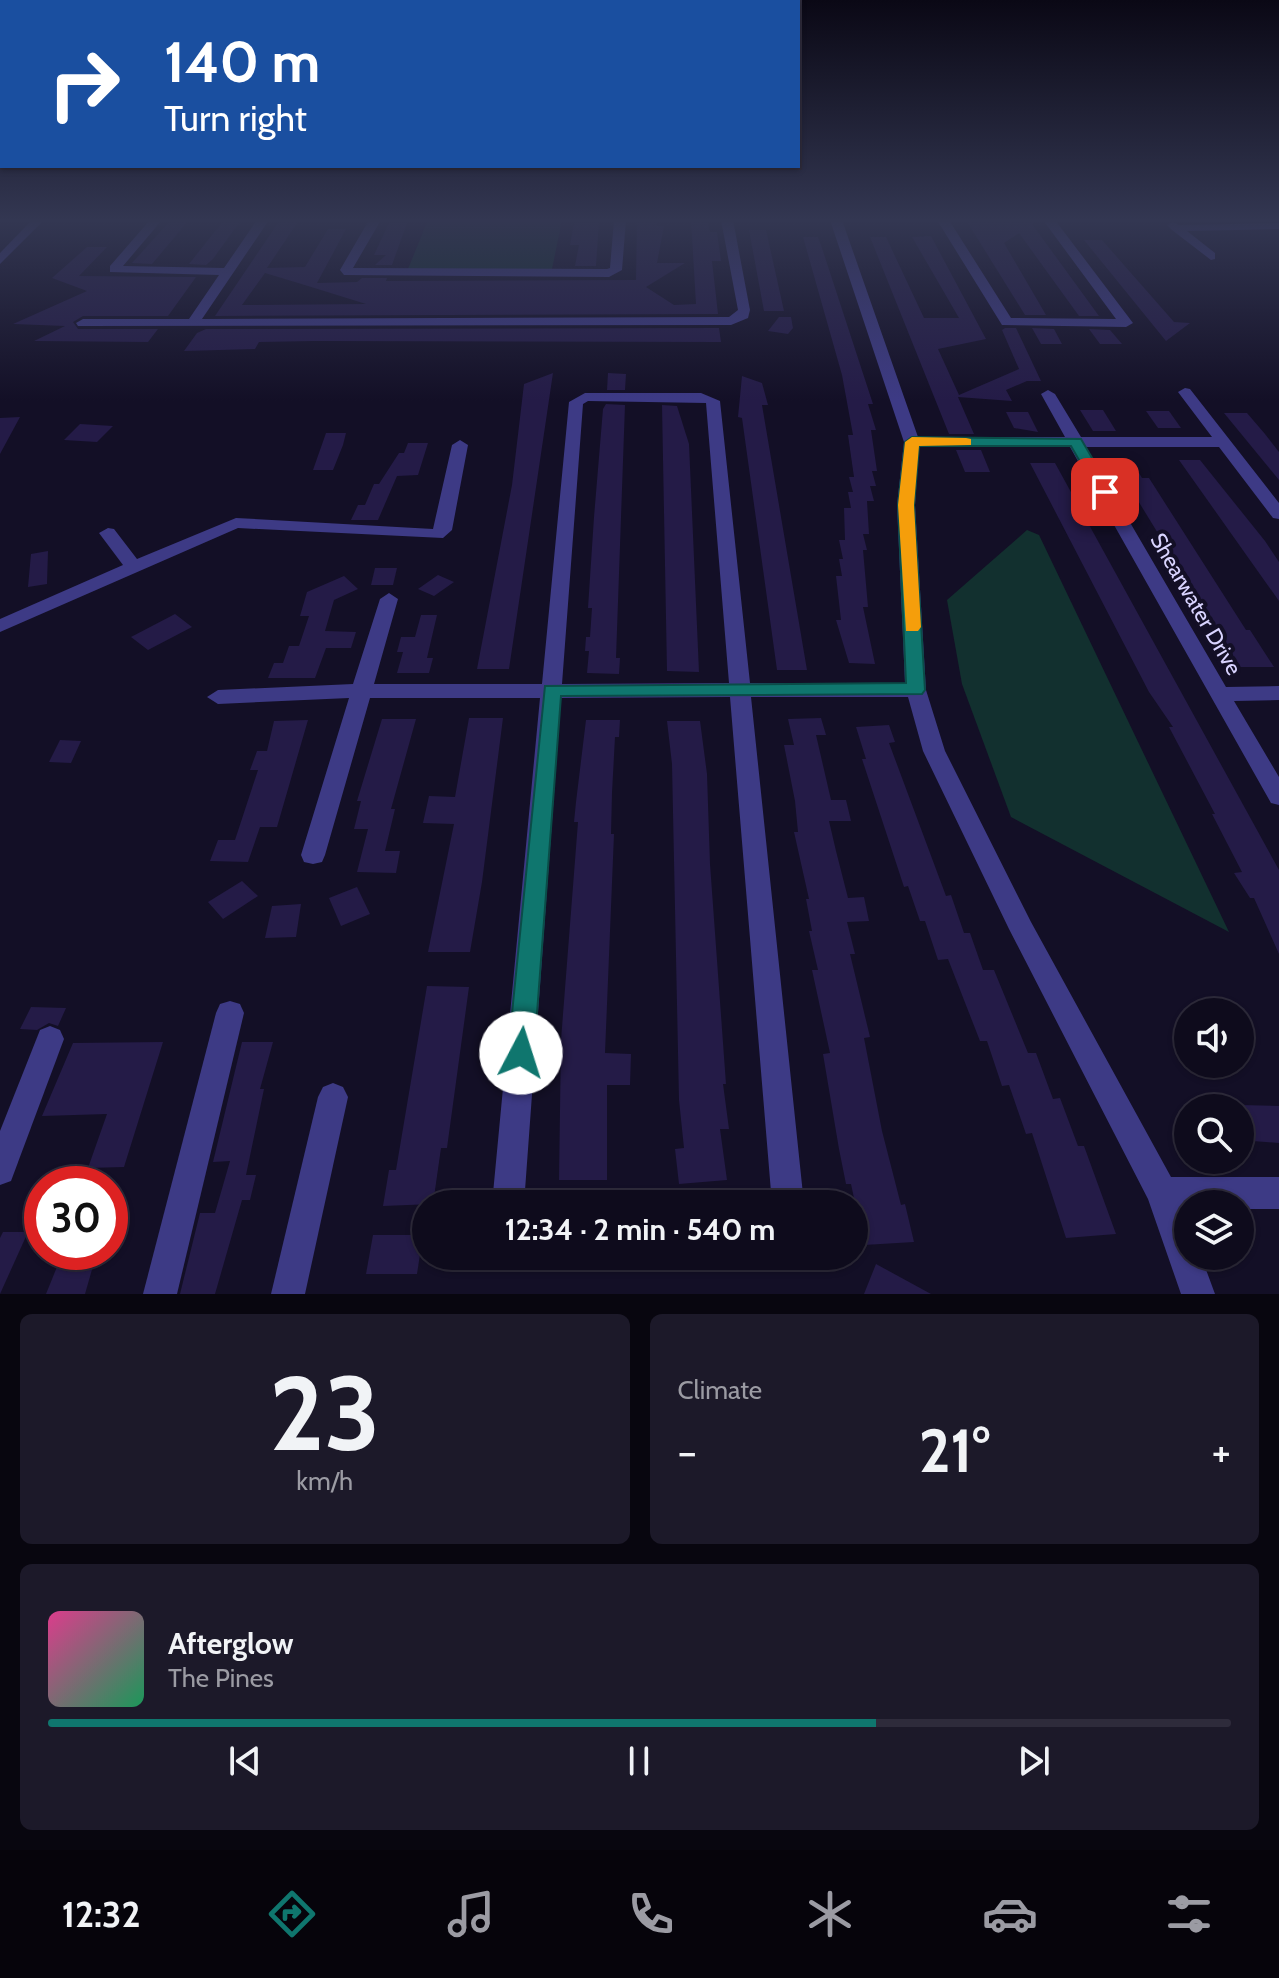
<!DOCTYPE html>
<html lang="en">
<head>
<meta charset="utf-8">
<style>
	body { margin:0; font-family:Cabin,sans-serif; background:#1c1929; color:#f1f3f6; height:100vh; display:flex; flex-direction:column; font-size:30px; white-space:nowrap }
	* { box-sizing:border-box; margin:0 }
	p { font-size:26px; color:#9b9ba3 }
	.icon { flex:none; width:44px; height:44px; fill:none; stroke:currentColor; stroke-width:2; stroke-linecap:round; stroke-linejoin:round }
	.map { position:relative; height:1294px; overflow:hidden }
	.details { display:flex; flex-direction:column; gap:20px; padding:20px; background:#08060f; flex:1 }
	.details>* { flex:none }
	.guide { position:absolute; left:0px; top:0px; width:800px; height:168px; box-shadow:0 2px 6px #0004,0 0 0 2px #2e2b3b; background:#1a4fa0; color:#fff; overflow:hidden }
	.fabs { position:absolute; left:1174px; top:998px; display:grid; gap:16px }
	.fabs a { display:grid; place-items:center; width:80px; height:80px; border-radius:50%; background:#0e0b1c; box-shadow:0 2px 6px #0004,0 0 0 2px #2e2b3b; font-size:40px }
	.speed { position:absolute; left:24px; top:1166px; display:flex; gap:16px; font-size:40px; font-weight:700; text-align:center }
	.speed>* { display:grid; place-content:center; width:104px; height:104px; border-radius:50%; background:#0e0b1c; box-shadow:0 2px 6px #0004,0 0 0 2px #2e2b3b; line-height:1 }
	.speed .limit { border:12px solid #d22; background:#fff; color:#111 }
	.pin { position:absolute; display:grid; place-items:center; width:68px; height:68px; color:#fff; margin:-34px; border-radius:16px; box-shadow:0 4px 12px #0006 }
	.me { position:absolute; width:88px; margin:-44px; rotate:5deg; stroke-linejoin:round; filter:drop-shadow(0 0 6px #0008) }
	.turn { display:flex; align-items:center; gap:28px; height:168px; padding:0 32px; font-size:36px }
	.turn .icon { width:104px; height:104px; stroke-width:2.5 }
	.turn b { display:block; font-size:56px; line-height:68px }
	.big { font-size:60px; font-weight:800; line-height:1.1 }
	.details .widget { flex:1; display:flex; flex-direction:column; justify-content:center; gap:12px; min-width:0; padding:0 28px; border-radius:12px; background:#1c1929 }
	.details .dial { align-items:center; gap:0 }
	.dial b { font-size:104px; line-height:1 }
	.song { display:flex; align-items:center; gap:24px }
	.cover { width:96px; height:96px; border-radius:12px; background:linear-gradient(135deg,hsl(330 70% 55%),hsl(150 70% 35%)) }
	.played { height:8px; border-radius:4px; background:linear-gradient(90deg,#0f766e 70%,#2e2b3b 70%) }
	.keys { display:flex; justify-content:space-around; direction:ltr }
	.heat { display:flex; justify-content:space-between; align-items:center; font-size:44px; direction:ltr }
	.details .tiles { flex:1; display:grid; gap:20px; grid-template-columns:1fr 1fr }
	.widget:last-child { grid-column:span 2 }
	.trip { position:absolute; left:412px; top:1190px; width:456px; height:80px; border-radius:40px; background:#0e0b1c; box-shadow:0 2px 6px #0004,0 0 0 2px #2e2b3b; font-weight:800; line-height:80px; text-align:center }
	.dock { display:flex; height:128px; justify-content:space-around; align-items:center; background:#06040b; color:#9b9ba3 }
	.dock .icon { width:56px; height:56px }
	.dock .current { color:#0f766e }
	.dock b { font-size:36px; color:#f1f3f6 }
	.map>svg:first-child { display:block }
	.green { fill:#12302f }
	.building { fill:#241b47; fill-rule:evenodd }
	.lines { fill:none; stroke-linecap:round; stroke-linejoin:round }
	.minor { fill:#3d3a85; fill-rule:evenodd }
	.route { fill:#0f766e; stroke:#0a4d48; stroke-width:2 }
	.slow { fill:#f59e0b }
	.labels { text-anchor:middle; dominant-baseline:central; stroke-width:8; stroke-linejoin:round; paint-order:stroke }
	.street-label { font-size:22px; fill:#d9d4ff; stroke:#130f26 }
</style>
</head>
<body>
<div class="map">
<svg width="1279" height="1294" viewBox="0 0 1279 1294">
	<rect width="100%" height="100%" fill="#130f26"/>
	<g class="green">
		<polygon points="428,220 562,220 552,269 408,269"/>
		<polygon points="1027,530 1039,535 1229,932 1011,817 962,684 947,600"/>
	</g>
	<g class="building">
		<polygon points="171,220 189,220 152,264 132,263"/>
		<polygon points="224,220 241,220 213,259 206,265 189,264"/>
		<path d="M280,220h19l-32,48 38,-1 23,-38h18l-29,54 40,-1 5,-4h25l-1,3 250,-1 1,-60h20v6h7l-7,37h28l-39,24 28,18 22,-1 -5,-84h16l3,12h7l4,29h-9l6,53 -503,2zM265,273l43,13 58,18 -124,1z"/>
		<polygon points="966,220 1039,220 1032,224 1099,316 1079,316 1019,233 1004,243 1046,315 1025,315"/>
		<polygon points="599,222 596,266 575,266 579,245 570,245 574,223"/>
		<polygon points="389,223 407,223 392,265 375,265 386,255 374,255"/>
		<polygon points="749,230 766,230 784,311 764,311"/>
		<polygon points="931,236 986,339 938,349 959,395 1019,369 1002,330 1005,328 1016,328 1041,381 1027,381 1006,390 1012,401 958,397 974,434 949,434 870,237 886,237 924,318 959,318 912,237"/>
		<polygon points="803,237 818,237 821,245 873,404 868,404 876,430 871,430 877,471 872,471 876,486 870,486 874,501 867,501 869,534 863,534 867,550 863,550 868,607 863,607 875,664 849,663 836,620 841,620 836,576 842,576 839,559 843,559 839,540 845,540 844,508 851,508 848,492 853,492 849,477 854,477 848,435 853,435 842,375"/>
		<polygon points="1084,240 1102,240 1174,322 1190,323 1166,341"/>
		<polygon points="87,247 107,247 79,276 196,277 168,316 83,316 73,322 78,329 158,329 148,342 34,341 65,326 13,324 87,291 52,278"/>
		<polygon points="779,317 791,317 793,328 788,334 768,331"/>
		<polygon points="719,328 721,342 315,341 259,342 255,349 184,351 197,333 206,329"/>
		<polygon points="1032,328 1054,329 1062,344 1041,344"/>
		<polygon points="1089,329 1110,330 1122,344 1100,344"/>
		<polygon points="553,373 509,669 477,669 512,485 524,384"/>
		<polygon points="608,373 626,374 625,390 607,390"/>
		<polygon points="742,376 762,383 768,405 762,405 807,670 777,670 742,418 738,417"/>
		<polygon points="606,404 625,405 616,658 620,658 619,674 587,673 589,651 585,651 586,637 590,637 592,608 588,608 594,517 603,409"/>
		<polygon points="662,405 677,406 689,444 699,672 667,671"/>
		<polygon points="1080,410 1103,410 1116,431 1093,431"/>
		<polygon points="1146,411 1169,411 1181,428 1158,428"/>
		<polygon points="1006,412 1028,412 1038,432 1014,428"/>
		<polygon points="1224,413 1247,413 1265,434 1279,452 1279,480"/>
		<polygon points="20,417 0,454 0,418"/>
		<polygon points="80,424 113,426 97,442 64,440"/>
		<polygon points="326,433 346,433 343,445 333,470 313,470"/>
		<polygon points="408,443 428,443 418,475 397,476 378,520 351,520 358,505 365,505 374,484 379,484 399,453 404,453"/>
		<polygon points="956,450 981,450 990,472 965,472"/>
		<polygon points="1179,460 1200,460 1265,541 1279,562 1279,601"/>
		<polygon points="1030,463 1055,463 1279,870 1279,954 1254,898 1250,898 1234,873 1242,872 1212,814 1215,814 1169,727 1173,727 1149,692"/>
		<polygon points="1121,473 1139,473 1142,478 1149,478 1246,630 1250,630 1274,667 1240,667"/>
		<polygon points="48,551 47,584 28,587 31,554"/>
		<polygon points="375,568 397,568 393,585 371,585"/>
		<polygon points="438,575 454,582 434,596 418,589"/>
		<polygon points="344,576 358,589 334,600 325,631 356,632 351,648 326,648 315,678 268,678 274,663 283,663 289,646 299,646 309,616 300,616 307,592"/>
		<polygon points="175,614 192,627 148,650 131,637"/>
		<polygon points="421,615 437,615 427,658 433,658 429,673 397,673 403,652 397,652 401,637 415,637"/>
		<polygon points="469,718 503,718 482,882 470,952 428,952 454,824 423,823 429,796 455,797"/>
		<polygon points="821,718 826,735 816,735 831,800 846,800 851,821 829,821 836,851 848,898 864,897 869,921 847,922 855,954 850,954 870,1037 864,1038 882,1131 901,1205 905,1204 914,1242 864,1245 851,1184 846,1184 839,1149 823,1054 830,1053 812,970 818,970 809,931 812,931 806,899 809,899 794,832 798,832 795,801 784,745 794,745 788,719"/>
		<polygon points="382,719 416,719 391,809 395,809 385,851 400,851 396,873 357,872 368,829 354,829 361,801 357,801"/>
		<polygon points="308,720 277,827 260,827 248,862 210,861 218,840 235,840 258,770 250,770 257,751 267,751 274,721"/>
		<polygon points="586,720 620,720 619,737 615,737 612,793 611,834 614,834 605,1053 631,1054 630,1085 607,1085 607,1180 559,1180 561,1040 578,822 574,822 576,802"/>
		<polygon points="667,721 700,721 707,774 710,864 726,1084 723,1084 729,1129 720,1129 727,1180 679,1184 675,1149 684,1148 679,1100 672,764"/>
		<polygon points="889,725 895,742 889,743 946,896 951,895 964,933 970,933 983,970 994,970 1028,1053 1036,1053 1053,1099 1060,1098 1078,1146 1084,1146 1116,1234 1066,1238 1032,1133 1026,1134 1009,1085 1002,1086 987,1041 980,1041 948,959 938,960 925,921 920,921 908,886 904,887 862,759 866,759 856,727"/>
		<polygon points="60,740 81,741 71,763 49,762"/>
		<polygon points="242,881 258,896 223,919 208,902"/>
		<polygon points="357,887 370,914 341,926 329,898"/>
		<polygon points="301,904 296,937 265,938 272,906"/>
		<polygon points="427,986 469,987 447,1148 441,1148 433,1204 383,1206 389,1170 396,1170"/>
		<polygon points="31,1007 66,1008 58,1026 49,1023 37,1030 20,1029"/>
		<polygon points="163,1042 124,1167 88,1168 107,1114 42,1116 73,1043"/>
		<polygon points="242,1042 273,1042 260,1089 264,1089 246,1175 256,1175 250,1200 242,1200 215,1294 180,1294 200,1213 215,1213 230,1161 213,1162"/>
		<polygon points="1240,1105 1279,1106 1279,1143 1240,1140"/>
		<polygon points="3,1232 28,1232 0,1294 0,1238"/>
		<polygon points="373,1235 423,1235 417,1274 366,1274"/>
		<polygon points="63,1252 97,1252 85,1294 46,1294"/>
		<polygon points="876,1264 931,1294 864,1294"/>
	</g>
	<g class="lines">
		<g class="minor">
			<polygon points="32,220 44,220 0,264 0,253"/>
			<polygon points="150,220 162,220 123,266 224,268 257,220 269,220 202,319 729,317 738,310 721,220 733,220 750,310 748,318 731,325 78,326 76,323 83,319 189,319 219,275 110,272 110,266"/>
			<polygon points="369,220 381,220 353,268 607,269 610,268 614,220 626,220 622,270 609,277 344,275 340,270"/>
			<path d="M830,220h12l76,217h147l-24,-43 7,-4 7,4 26,43h131l-34,-45 7,-4 5,1 89,114v16l-6,-1 -54,-71h-133l140,240 53,-1v14l-45,1 45,76v28l-8,-2 -201,-356h-151l-4,58 11,185 19,61 86,171 140,255h108v32h-39v-5h-52v5h-5l5,12v35h13l14,38h-34l-33,-95 -139,-270 -86,-178 -15,-54h-157l53,507h-32l-42,-507 -169,1 -37,506h-32l48,-506h-170l-45,157 -3,7 -9,2 -9,-2 -3,-7 48,-157 -131,6 -11,-7 11,-7 135,-6 27,-85 9,-6 9,6 -24,85h168l27,-282 16,-9h116l19,8 30,282h155l-8,-178 7,-63zM588,401l118,2 23,280 -167,1 21,-280z"/>
			<polygon points="937,220 949,220 1011,318 1116,319 1043,220 1055,220 1133,323 1126,327 1002,325"/>
			<polygon points="1173,222 1179,225 1279,223 1279,229 1187,231 1215,253 1215,259 1211,260 1172,230 1167,225"/>
			<polygon points="460,440 468,445 452,530 443,538 238,528 0,632 0,619 123,565 99,533 108,528 114,529 137,559 236,518 433,529 452,445"/>
			<polygon points="230,1001 240,1004 244,1013 177,1294 143,1294 216,1013 220,1004"/>
			<polygon points="50,1026 60,1030 64,1039 11,1181 0,1185 0,1131 40,1030"/>
			<polygon points="333,1083 343,1087 348,1097 305,1294 271,1294 318,1097 323,1087"/>
		</g>
	</g>
	<linearGradient id="sky" x2="0" y2="1"><stop stop-color="#0a0815"/><stop offset="0.55" stop-color="#333752"/><stop offset="1" stop-color="#333752" stop-opacity="0"/></linearGradient>
	<rect width="1279" height="401" fill="url(#sky)"/>
	<polygon class="route" points="912,437 1081,439 1112,492 1099,495 1071,446 919,446 914,505 925,690 922,694 561,696 534,1053 530,1061 521,1064 511,1061 508,1053 545,686 906,683 898,505 905,442"/>
	<polygon class="slow" points="966,438 971,439 971,445 919,446 914,505 921,627 918,631 906,631 898,505 905,442 912,437"/>
	<g class="labels">
		<g class="street-label">
			<text transform="translate(1196 604) rotate(60)">Shearwater Drive</text>
		</g>
	</g>
</svg>
<div class="fabs">
<a><svg class="icon" aria-label="sound" viewBox="0 0 24 24"><path d="M4 9h4l5-4v14l-5-4H4zM17 9q2 3 0 6"/></svg></a>
<a><svg class="icon" aria-label="search" viewBox="0 0 24 24"><circle cx="10" cy="10" r="6"/><path d="M15 15l6 6"/></svg></a>
<a><svg class="icon" aria-label="layers" viewBox="0 0 24 24"><path d="M12 4l9 5-9 5-9-5zM3 14l9 5 9-5"/></svg></a>
</div>
<div class="speed"><div class="limit">30</div></div>
<div class="pin" style="left:1105px;top:492px;background:#d93025"><svg class="icon" aria-label="arrive" viewBox="0 0 24 24"><path d="M6 21V4h12l-3 4 3 4H6"/></svg></div>
<svg class="me" style="left:521px;top:1053px" viewBox="-20 -20 40 40"><circle r="19" fill="#fff"/><path d="M0-13L10 11 0 6-10 11z" fill="#0f766e"/></svg>
<div class="trip">12:34 · 2 min · 540 m</div>
<div class="guide">
<div class="turn"><svg class="icon" aria-label="right" viewBox="0 0 24 24"><path d="M7 20v-9h11M14 6l5 5-5 5"/></svg><div><b>140 m</b>Turn right</div></div>
</div>
</div>
<section class="details">
<div class="tiles">
<div class="widget dial"><b>23</b><p>km/h</p></div>
<div class="widget"><p>Climate</p>
<div class="heat"><a>−</a><b class="big">21°</b><a>+</a></div>
</div>
<div class="widget">
<div class="song"><i class="cover"></i><div><b>Afterglow</b><p>The Pines</p></div></div>
<div class="played"></div>
<div class="keys"><svg class="icon" aria-label="previous" viewBox="0 0 24 24"><path d="M18 5L8 12l10 7zM5 5v14"/></svg><svg class="icon" aria-label="pause" viewBox="0 0 24 24"><path d="M8 5v14M16 5v14"/></svg><svg class="icon" aria-label="next" viewBox="0 0 24 24"><path d="M6 5l10 7-10 7zM19 5v14"/></svg></div>
</div>
</div>
</section>
<nav class="dock">
<b>12:32</b>
<svg class="icon current" aria-label="directions" viewBox="0 0 24 24"><path d="M12 3l9 9-9 9-9-9zM9 14v-3h6M13 9l2 2-2 2"/></svg>
<svg class="icon" aria-label="music" viewBox="0 0 24 24"><path d="M9 18V5l10-2v13"/><circle cx="6" cy="18" r="3"/><circle cx="16" cy="16" r="3"/></svg>
<svg class="icon" aria-label="phone" viewBox="0 0 24 24"><path d="M5 4h4l2 5-3 2q2 4 5 5l2-3 5 2v4C11 20 4 13 5 4z"/></svg>
<svg class="icon" aria-label="climate" viewBox="0 0 24 24"><path d="M12 3v18M4 7l16 10M4 17L20 7"/></svg>
<svg class="icon" aria-label="car" viewBox="0 0 24 24"><path d="M5 17H2v-5l4-1 3-4h7l3 4 3 1v5h-3M9 17h6M6 11h13"/><circle cx="7" cy="17" r="2"/><circle cx="17" cy="17" r="2"/></svg>
<svg class="icon" aria-label="filters" viewBox="0 0 24 24"><path d="M4 7h16M4 17h16"/><circle cx="9" cy="7" r="2"/><circle cx="15" cy="17" r="2"/></svg>
</nav>
</body>
</html>
